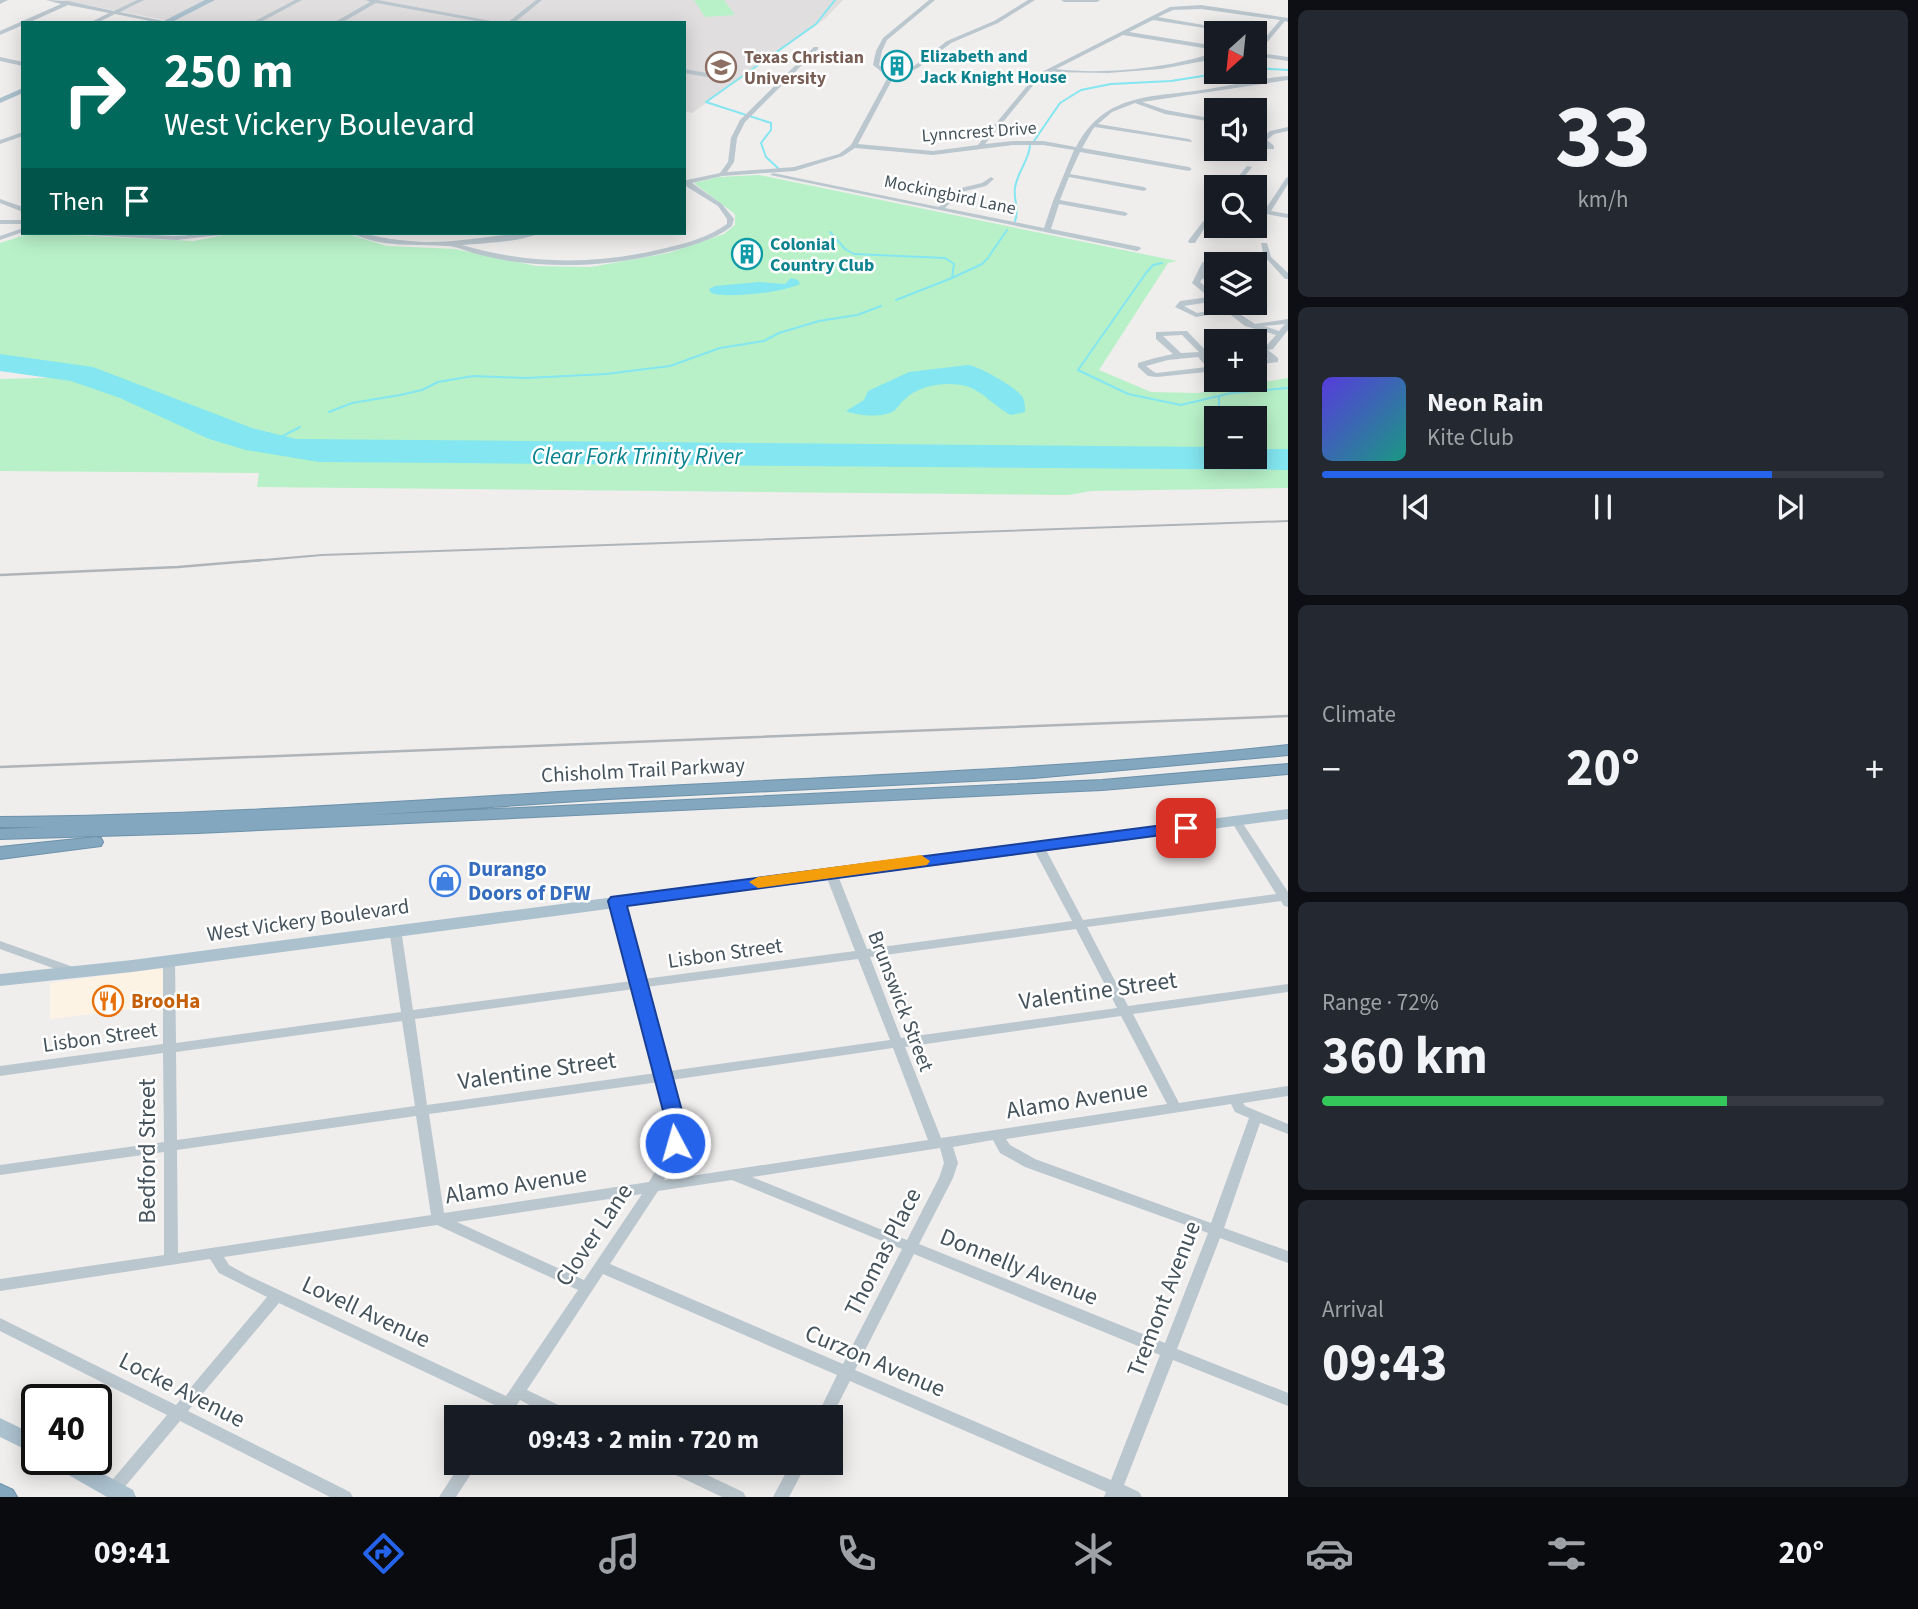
<!DOCTYPE html>
<html lang="en">
<head>
<meta charset="utf-8">
<style>
	body { margin:0; font-family:"Source Sans 3",sans-serif; background:#242831; color:#f1f3f6; height:100vh; display:flex; flex-direction:column; font-size:26px; white-space:nowrap }
	* { box-sizing:border-box; margin:0 }
	p { font-size:23px; color:#9ea1a6 }
	.icon { flex:none; width:38px; height:38px; fill:none; stroke:currentColor; stroke-width:2; stroke-linecap:round; stroke-linejoin:round }
	.map { position:relative; flex:1; overflow:hidden }
	.sheet { display:flex; flex-direction:column; gap:10px; padding:10px; background:#0d0f14; width:630px }
	.sheet>* { flex:none }
	.banner { position:absolute; left:21px; top:21px; width:665px; height:214px; border-radius:0px; box-shadow:0 4px 18px #0003; background:#00695c; color:#fff; overflow:hidden }
	.needle { width:46px; rotate:207deg }
	.buttons { position:absolute; left:1204px; top:21px; display:grid; gap:14px }
	.buttons a { display:grid; place-items:center; width:63px; height:63px; border-radius:0px; background:#171b24; box-shadow:0 4px 18px #0003; font-size:35px }
	.speed { position:absolute; left:21px; top:1384px; display:flex; gap:14px; font-size:35px; font-weight:700; text-align:center }
	.speed>* { display:grid; place-content:center; width:91px; height:91px; border-radius:50%; background:#171b24; box-shadow:0 4px 18px #0003; line-height:1 }
	.speed .limit { border:4px solid #111; border-radius:10px; background:#fff; color:#111 }
	.pin { position:absolute; display:grid; place-items:center; width:60px; height:60px; color:#fff; margin:-30px; border-radius:14px; box-shadow:0 4px 10px #0006 }
	.me { position:absolute; width:77px; margin:-38px; rotate:354deg; stroke-linejoin:round; filter:drop-shadow(0 0 5px #0008) }
	.turn { display:flex; align-items:center; gap:24px; height:147px; padding:0 28px; font-size:32px }
	.turn .icon { width:91px; height:91px; stroke-width:2.5 }
	.turn b { display:block; font-size:49px; line-height:60px }
	.then { display:flex; align-items:center; height:66px; padding:0 28px; background:#0003; gap:14px; font-size:26px }
	.big { font-size:52px; font-weight:700; line-height:1.1 }
	.sheet .tile { flex:1; display:flex; flex-direction:column; justify-content:center; gap:10px; min-width:0; padding:0 24px; border-radius:10px; background:#242831 }
	.sheet .dial { align-items:center; gap:0 }
	.dial b { font-size:91px; line-height:1 }
	.song { display:flex; align-items:center; gap:21px }
	.cover { width:84px; height:84px; border-radius:10px; background:linear-gradient(135deg,hsl(250 70% 55%),hsl(170 70% 35%)) }
	.played { height:7px; border-radius:4px; background:linear-gradient(90deg,#2563eb 80%,#363941 80%) }
	.keys { display:flex; justify-content:space-around; direction:ltr }
	.heat { display:flex; justify-content:space-between; align-items:center; font-size:38px; direction:ltr }
	.charge { height:10px; border-radius:5px; background:linear-gradient(90deg,#34c759 72%,#363941 0) }
	.trip { position:absolute; left:444px; top:1405px; width:399px; height:70px; border-radius:0px; background:#171b24; box-shadow:0 4px 18px #0003; font-weight:700; line-height:70px; text-align:center }
	.tabs { display:flex; height:112px; justify-content:space-around; align-items:center; background:#090b0e; color:#9ea1a6 }
	.tabs .icon { width:49px; height:49px }
	.tabs .on { color:#2563eb }
	.tabs b { font-size:32px; color:#f1f3f6 }
	main { display:flex; flex:1; min-height:0 }
	.map>svg:first-child { display:block }
	.commercial { fill:#fdf3e5 }
	.education { fill:#e1dedf }
	.green { fill:#b8f1c8; fill-rule:evenodd }
	.water { fill:#83e6f0 }
	.lines { fill:none; stroke-linecap:round; stroke-linejoin:round }
	.stream { stroke:#83e6f0; stroke-width:2 }
	.highway-casing { stroke:#6d92ab; stroke-width:2 }
	.minor { fill:#bbc7ce; fill-rule:evenodd }
	.major { fill:#abc1ce; fill-rule:evenodd }
	.highway { fill:#82a7bf; fill-rule:evenodd }
	.rail-far1 { stroke:#afb4b8; stroke-width:2 }
	.rail { stroke:#afb4b8; stroke-width:2.5 }
	.route { fill:#2563eb; stroke:#184099; stroke-width:2 }
	.slow { fill:#f59e0b }
	.labels { text-anchor:middle; dominant-baseline:central; stroke-width:5; stroke-linejoin:round; paint-order:stroke }
	.far-culture-label { font-size:18px; font-weight:bold; fill:#0d838f; stroke:#fff; text-anchor:start }
	.far-education-label { font-size:18px; font-weight:bold; fill:#785e54; stroke:#fff; text-anchor:start }
	.far-street-label { font-size:18px; fill:#45535c; stroke:#fff }
	.street-label { font-size:21px; fill:#45535c; stroke:#fff }
	.shop-label { font-size:21px; font-weight:bold; fill:#366cbe; stroke:#fff; text-anchor:start }
	.food-label { font-size:21px; font-weight:bold; fill:#c56008; stroke:#fff; text-anchor:start }
	.water-label { font-size:23px; font-style:italic; fill:#07838f; stroke:#fff }
	.near-street-label { font-size:24px; fill:#45535c; stroke:#fff }
</style>
</head>
<body>
<main>
<div class="map">
<svg width="1288" height="1497" viewBox="0 0 1288 1497">
	<rect width="100%" height="100%" fill="#f0eded"/>
	<polygon class="commercial" points="159,968 163,971 163,1005 50,1019 50,983"/>
	<polygon class="education" points="61,0 843,0 825,19 692,113 684,111 684,23 181,23"/>
	<g class="green">
		<polygon points="694,0 724,0 735,15 705,17"/>
		<path d="M759,175l418,86 -9,2 -69,107 52,22 47,1 90,-15v110l-197,3 -22,4 -812,-8 2,-14 -259,-2v-92l76,-2 141,38 -217,-60v-112l31,-10 163,8 39,-8h111l43,13 68,3 81,17 55,1 78,-14 55,-19 11,-9v-11l-41,-31 25,-6zM1216,418h39v39h-39z"/>
	</g>
	<g class="water">
		<path d="M791,278l7,2 2,4c-15,8 -74,15 -89,9l-2,-4 6,-3 44,-4 26,2z"/>
		<polygon points="0,354 93,367 252,428 296,439 1216,447 1216,457 1255,457 1255,449 1288,449 1288,470 319,462 246,450 209,439 120,398 71,381 0,371"/>
		<path d="M968,365c11,1 47,22 54,31 3,5 3,10 3,16l-14,3c-17,-8 -30,-27 -50,-30 -20,-3 -42,1 -56,14 -4,3 -7,9 -11,12 -11,7 -37,5 -48,0l18,-11 4,-9 41,-19z"/>
	</g>
	<g class="lines">
		<g class="stream">
			<polyline points="1255,68 1288,70"/>
			<polyline points="1034,141 1060,103 1081,90 1111,84 1171,81 1228,72"/>
			<polyline points="779,169 766,157 761,143 771,130 771,123 706,102 816,24 835,0"/>
			<path d="M1015,221c5,-12 -2,-21 0,-33 2,-16 14,-27 15,-43"/>
			<polyline points="830,232 845,249 854,254 945,258 954,264 952,278 896,300"/>
			<polyline points="989,256 1007,230"/>
			<polyline points="1162,263 1153,265 1146,273 1078,370 1128,394 1181,405 1231,393 1288,388"/>
			<polyline points="952,278 982,264 988,258"/>
			<polyline points="1219,396 1219,418"/>
			<polyline points="329,412 352,403 400,395 422,390 438,382 473,376 526,378 606,374 670,366 720,348 764,341 779,333 819,321 857,315 881,306"/>
			<polyline points="281,437 300,427"/>
		</g>
		<g class="highway-casing">
			<g id="highway">
				<path d="M1288,745v10l-254,23 -425,21 -239,16 732,-35 186,-16v10l-186,16 -904,43 -198,6v-10l46,-2h-46v-10c203,-1 406,-16 609,-28 226,-13 453,-19 679,-44z"/>
				<polygon points="95,837 101,838 103,842 101,846 0,859 0,847"/>
				<polygon points="0,1484 13,1490 17,1497 0,1497"/>
			</g>
		</g>
		<g class="minor">
			<polygon points="0,0 8,0 0,4"/>
			<polygon points="46,0 68,1 114,11 137,0 144,0 120,12 173,23 160,23 115,14 97,23 89,23 109,13 68,5 28,23 23,23 23,25 0,35 0,31 61,4"/>
			<polygon points="295,0 302,0 259,23 251,23"/>
			<polygon points="366,0 378,0 502,23 488,23 376,3 341,23 333,23 370,2"/>
			<polygon points="536,0 542,0 514,23 507,23"/>
			<path d="M929,0h6l-48,40 -5,11 -3,14 13,10 22,-9 33,-25 47,-20 34,-21h7l-37,23 -47,20 -33,25 -25,10 -35,66 75,7 45,-6 58,-70 134,-68 31,-2 87,13v4l-3,-1 -27,32 30,4v4l-33,-5v-6l25,-30 -79,-11 -28,1 -15,7 91,16h-12l-84,-13 -24,12 87,14v4l-93,-15 -67,34c48,6 115,-1 160,-17v4l-12,5 -43,8 -53,4 -57,-1 -11,5 -55,67 28,-3h30l33,6c30,-56 77,-49 132,-58 27,-4 53,-11 80,-13v4l-146,22 24,8 43,8 1,1 -3,2 -42,-7 -30,-11 -23,9 -14,12 91,15 3,2 -1,1 -96,-15 -2,2 -11,19 107,19 3,2 -3,2 -109,-19 -10,22 74,13 3,2 -3,2 -75,-14 -9,23 65,12 3,2 -3,2 -66,-12 -8,25 89,18 1,2 -4,2 -367,-76 3,-2 166,34 18,-18 25,-6 9,-6 3,2 -8,7 -25,6 -16,16 99,20 9,-27 21,-51 -31,-5h-30l-80,10 -78,-7 -12,8 -48,15 -73,5 -30,7 30,21 12,15 -2,7c-18,14 -41,20 -64,26 -52,13 -105,17 -159,9 -12,-2 -25,-5 -36,-8 -9,-3 -18,-7 -26,-7 -31,-2 -67,2 -95,-13 10,0 18,2 28,4 14,3 29,4 44,5 39,1 77,-9 115,-9 -13,8 -59,11 -77,12 68,20 136,20 204,3 21,-5 43,-11 61,-24v-5l-9,-13 -34,-21v-6l3,1 33,-7 8,-11 3,-24 9,-18 74,-73h4v2l-73,73 -8,16 -3,24 -7,10 67,-5 45,-13 12,-9 37,-68 -15,-12 3,-14 7,-13z"/>
			<polygon points="1061,0 1100,0 1097,2 1064,2"/>
			<polygon points="0,57 23,62 23,66 0,61"/>
			<polygon points="684,69 713,74 716,76 713,78 684,73"/>
			<polygon points="1288,127 1288,131 1274,134 1267,140 1274,146 1274,149 1259,149 1256,147 1256,142 1270,131"/>
			<polygon points="23,132 23,136 0,144 0,140"/>
			<polygon points="1247,166 1252,167 1236,187 1230,187"/>
			<polygon points="1288,177 1288,184 1271,211 1288,214 1288,218 1255,212 1255,208 1265,210 1286,178"/>
			<polygon points="0,199 23,207 23,212 0,203"/>
			<polygon points="1216,215 1216,219 1209,221 1195,243 1189,243 1188,241 1205,219"/>
			<rect x="0" y="220" width="23" height="4"/>
			<polygon points="23,228 23,232 0,240 0,236"/>
			<path d="M85,233c30,-1 59,2 88,3 17,0 33,-4 50,-3l-4,2 -42,5 -88,-5z"/>
			<path d="M1261,243h6l4,14 17,16v6h-3l-21,-23 -49,4 -6,4 -5,10 12,-2v4l-14,3 -2,3 16,13v6l-32,5 13,7 26,-5v-3h3l29,19 33,-5v11l-15,19 -5,1 10,8v4l-23,3v-4l13,-2 -7,-6 -6,1v-5l12,-4 9,-10 -31,-9 -18,-14 -31,5 -21,-10 5,-6 29,-4 -17,-14 10,-20 8,-7 53,-4zM1285,324l-6,7 -15,-5z"/>
			<path d="M1184,331h3l20,21h9v4l-10,1 10,10v4l-59,6 -9,-1 -10,-9v-4l17,-5 18,-4 -17,-15v-7zM1182,335l17,17 -18,1 -18,-17zM1198,357l9,10 -50,6 -3,-1 -8,-6 22,-6z"/>
			<path d="M1236,817l4,2 48,73v15l-4,-1 -3,-5 -194,26 41,79 160,-22v8l-155,22 46,89 109,-17v10l-45,7 2,3 43,18v10l-28,-11 -36,105 64,23v12l-68,-25 -43,111 111,44v13l-115,-46 -49,125 15,7 3,5h-38l2,-5 -256,-111 -19,37h-15l21,-43 -234,-101 -76,116 48,23 2,5h-23l-34,-18 -11,18h-16l6,-11 -220,-104 -91,108 162,81 3,5h-23l-150,-76 -62,74 -5,2 -5,-2 -3,-5 3,-5 59,-70 -167,-84v-13l176,87 91,-108 -48,-24 -9,-14 -210,32v-12l164,-24v-103l-164,23v-10l164,-23 -1,-89 -163,23v-10l163,-22v-84l2,-3h8l2,3 1,83 225,-31 -12,-83 2,-3h8l2,3 12,81 219,-29 -21,-80 2,-3h8l2,3 21,78 211,-28 -30,-78 6,-4 6,4 30,76 205,-28 -40,-75 6,-4 6,4 39,74 193,-26 -45,-73zM1076,929l41,79 -216,30 -31,-81zM858,959l32,81 -221,31 -23,-84zM634,989l22,84 -229,32 -12,-86zM1121,1016l46,88 -226,34 -36,-91zM402,1021l13,85 -238,34 -1,-88zM893,1048l35,92 -264,40c25,-46 20,-52 7,-100zM659,1082c3,14 10,29 11,43 2,20 -11,40 -21,57l-205,31 -15,-99zM1231,1104l4,8 14,6 -38,105 -176,-64 -25,-14 -4,-6zM416,1116l15,99 -253,38 -1,-103zM993,1140l7,13 25,14 183,66 -43,110 -246,-99 34,-66 5,-15 -5,-16zM940,1148l4,15 -5,15 -32,62 -155,-63zM732,1180l170,69 -59,115 -233,-100 48,-73zM642,1194l-58,86 -127,-58zM437,1225l141,65 -72,106 -257,-120 -20,-11 -5,-8zM914,1254l246,101 -49,125 -256,-110z"/>
			<polygon points="0,941 79,969 81,972 79,975 75,976 0,949"/>
			<polygon points="461,1463 478,1463 456,1497 439,1497"/>
			<polygon points="658,1463 682,1463 743,1492 746,1497 722,1497 661,1468"/>
			<polygon points="791,1463 807,1463 789,1497 773,1497"/>
		</g>
		<g class="major">
			<polygon points="205,0 215,0 170,23 160,23"/>
			<polygon points="23,88 23,93 0,103 0,98"/>
			<polygon points="1288,809 1288,819 132,972 0,986 0,974 132,960"/>
			<polygon points="0,1418 37,1436 37,1455 0,1437"/>
			<polygon points="50,1460 78,1460 133,1490 136,1497 107,1497 53,1466"/>
		</g>
		<use href="#highway" class="highway"/>
		<polyline class="rail-far1" points="241,562 322,555 1288,521"/>
		<g class="rail">
			<polyline points="0,575 178,567 262,560"/>
			<polyline points="0,767 1288,716"/>
		</g>
	</g>
	<polygon class="route" points="1186,822 1192,824 1195,828 1192,831 627,906 686,1126 682,1148 675,1150 668,1148 665,1143 667,1126 608,901 611,897"/>
	<polygon class="slow" points="921,855 930,861 927,865 758,888 749,882 758,877"/>
	<defs>
		<g id="building-ring" transform="scale(1.575)"><circle r="9.5" fill="#fff" stroke="#0f9aa8" stroke-width="1.5"/><path d="M-4-6H4V6H1V3H-1V6H-4ZM-2.5-4.3h1.7v1.8h-1.7ZM.8-4.3h1.7v1.8H.8ZM-2.5-1h1.7V.8h-1.7ZM.8-1h1.7V.8H.8Z" fill="#0f9aa8"/></g>
		<g id="university-ring" transform="scale(1.575)"><circle r="9.5" fill="#fff" stroke="#8d6e63" stroke-width="1.5"/><path d="M0-5L7-2L0 1L-7-2ZM-4 1L0 2.5L4 1V4Q0 6-4 4Z" fill="#8d6e63"/></g>
		<g id="shop-ring" transform="scale(1.575)"><circle r="9.5" fill="#fff" stroke="#3f7fe0" stroke-width="1.5"/><path d="M-5-2.5h2.3a2.7 3.5 0 0 1 5.4 0H5L5.5 6h-11ZM-1.5-2.5h3a1.5 2.3 0 0 0-3 0Z" fill="#3f7fe0"/></g>
		<g id="restaurant-ring" transform="scale(1.575)"><circle r="9.5" fill="#fff" stroke="#e8710a" stroke-width="1.5"/><path d="M-5-6h1v4h1v-4h1v4h1v-4h1v5L-1.5 .5V6h-2V.5L-5-1ZM5-6V6H3V1.5H1.5Q1.5-4 5-6Z" fill="#e8710a"/></g>
	</defs>
	<g fill-rule="evenodd">
		<use href="#building-ring" x="897" y="66"/>
		<use href="#university-ring" x="721" y="67"/>
		<use href="#building-ring" x="747" y="254"/>
		<use href="#shop-ring" x="445" y="881"/>
		<use href="#restaurant-ring" x="108" y="1001"/>
	</g>
	<g class="labels">
		<g class="far-culture-label">
			<text x="920" y="56">Elizabeth and<tspan x="920" dy="21">Jack Knight House</tspan></text>
			<text x="770" y="244">Colonial<tspan x="770" dy="21">Country Club</tspan></text>
		</g>
		<g class="far-education-label">
			<text x="744" y="57">Texas Christian<tspan x="744" dy="21">University</tspan></text>
		</g>
		<g class="far-street-label">
			<text transform="translate(979 132) rotate(-4)">Lynncrest Drive</text>
			<text transform="translate(950 195) rotate(12)">Mockingbird Lane</text>
		</g>
		<g class="street-label">
			<text transform="translate(643 770) rotate(-3)">Chisholm Trail Parkway</text>
			<text transform="translate(308 920) rotate(-8)">West Vickery Boulevard</text>
			<text transform="translate(725 953) rotate(-8)">Lisbon Street</text>
			<text transform="translate(901 1001) rotate(69)">Brunswick Street</text>
			<text transform="translate(100 1037) rotate(-8)">Lisbon Street</text>
		</g>
		<g class="shop-label">
			<text x="468" y="869">Durango<tspan x="468" dy="24">Doors of DFW</tspan></text>
		</g>
		<g class="food-label">
			<text x="131" y="1001">BrooHa</text>
		</g>
		<g class="water-label">
			<text x="637" y="456">Clear Fork Trinity River</text>
		</g>
		<g class="near-street-label">
			<text transform="translate(1098 991) rotate(-8)">Valentine Street</text>
			<text transform="translate(537 1071) rotate(-8)">Valentine Street</text>
			<text transform="translate(1077 1100) rotate(-9)">Alamo Avenue</text>
			<text transform="translate(147 1151) rotate(-90)">Bedford Street</text>
			<text transform="translate(516 1185) rotate(-9)">Alamo Avenue</text>
			<text transform="translate(594 1235) rotate(-56)">Clover Lane</text>
			<text transform="translate(883 1252) rotate(-63)">Thomas Place</text>
			<text transform="translate(1019 1267) rotate(22)">Donnelly Avenue</text>
			<text transform="translate(1164 1299) rotate(-69)">Tremont Avenue</text>
			<text transform="translate(366 1312) rotate(25)">Lovell Avenue</text>
			<text transform="translate(875 1361) rotate(23)">Curzon Avenue</text>
			<text transform="translate(182 1390) rotate(27)">Locke Avenue</text>
		</g>
	</g>
</svg>
<div class="buttons">
<a><svg class="needle" viewBox="-14 -14 28 28"><path d="M0-13l5 13h-10z" fill="#e53935"/><path d="M0 13l5-13h-10z" fill="#9ea1a6"/></svg></a>
<a><svg class="icon" aria-label="sound" viewBox="0 0 24 24"><path d="M4 9h4l5-4v14l-5-4H4zM17 9q2 3 0 6"/></svg></a>
<a><svg class="icon" aria-label="search" viewBox="0 0 24 24"><circle cx="10" cy="10" r="6"/><path d="M15 15l6 6"/></svg></a>
<a><svg class="icon" aria-label="layers" viewBox="0 0 24 24"><path d="M12 4l9 5-9 5-9-5zM3 14l9 5 9-5"/></svg></a>
<a>+</a>
<a>−</a>
</div>
<div class="speed"><div class="limit">40</div></div>
<div class="pin" style="left:1186px;top:828px;background:#d93025"><svg class="icon" aria-label="arrive" viewBox="0 0 24 24"><path d="M6 21V4h12l-3 4 3 4H6"/></svg></div>
<svg class="me" style="left:675px;top:1143px" viewBox="-20 -20 40 40"><circle r="17" fill="#2563eb" stroke="#fff" stroke-width="3"/><path d="M0-11L8 9 0 5-8 9z" fill="#fff"/></svg>
<div class="trip">09:43 · 2 min · 720 m</div>
<div class="banner">
<div class="turn"><svg class="icon" aria-label="right" viewBox="0 0 24 24"><path d="M7 20v-9h11M14 6l5 5-5 5"/></svg><div><b>250 m</b>West Vickery Boulevard</div></div>
<div class="then">Then<svg class="icon" aria-label="arrive" viewBox="0 0 24 24"><path d="M6 21V4h12l-3 4 3 4H6"/></svg></div>
</div>
</div>
<section class="sheet">
<div class="tile dial"><b>33</b><p>km/h</p></div>
<div class="tile">
<div class="song"><i class="cover"></i><div><b>Neon Rain</b><p>Kite Club</p></div></div>
<div class="played"></div>
<div class="keys"><svg class="icon" aria-label="previous" viewBox="0 0 24 24"><path d="M18 5L8 12l10 7zM5 5v14"/></svg><svg class="icon" aria-label="pause" viewBox="0 0 24 24"><path d="M8 5v14M16 5v14"/></svg><svg class="icon" aria-label="next" viewBox="0 0 24 24"><path d="M6 5l10 7-10 7zM19 5v14"/></svg></div>
</div>
<div class="tile"><p>Climate</p>
<div class="heat"><a>−</a><b class="big">20°</b><a>+</a></div>
</div>
<div class="tile"><p>Range · 72%</p><b class="big">360 km</b><div class="charge"></div></div>
<div class="tile"><p>Arrival</p><b class="big">09:43</b></div>
</section>
</main>
<nav class="tabs">
<b>09:41</b>
<svg class="icon on" aria-label="directions" viewBox="0 0 24 24"><path d="M12 3l9 9-9 9-9-9zM9 14v-3h6M13 9l2 2-2 2"/></svg>
<svg class="icon" aria-label="music" viewBox="0 0 24 24"><path d="M9 18V5l10-2v13"/><circle cx="6" cy="18" r="3"/><circle cx="16" cy="16" r="3"/></svg>
<svg class="icon" aria-label="phone" viewBox="0 0 24 24"><path d="M5 4h4l2 5-3 2q2 4 5 5l2-3 5 2v4C11 20 4 13 5 4z"/></svg>
<svg class="icon" aria-label="climate" viewBox="0 0 24 24"><path d="M12 3v18M4 7l16 10M4 17L20 7"/></svg>
<svg class="icon" aria-label="car" viewBox="0 0 24 24"><path d="M5 17H2v-5l4-1 3-4h7l3 4 3 1v5h-3M9 17h6M6 11h13"/><circle cx="7" cy="17" r="2"/><circle cx="17" cy="17" r="2"/></svg>
<svg class="icon" aria-label="filters" viewBox="0 0 24 24"><path d="M4 7h16M4 17h16"/><circle cx="9" cy="7" r="2"/><circle cx="15" cy="17" r="2"/></svg>
<b>20°</b>
</nav>
</body>
</html>
